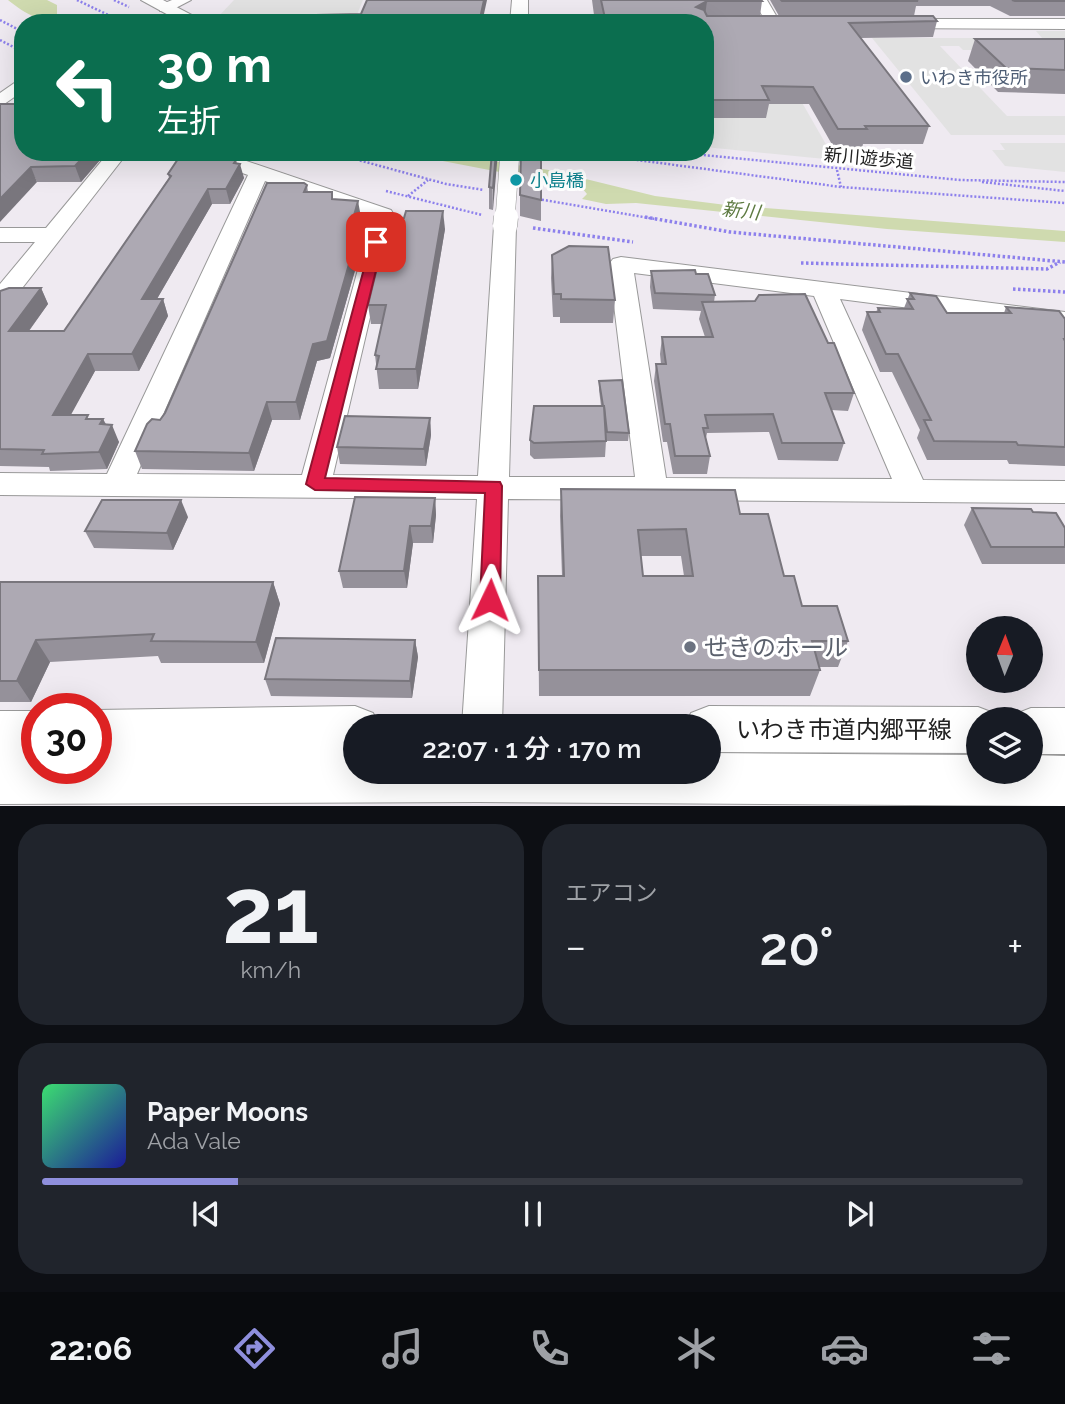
<!DOCTYPE html>
<html lang="ja">
<head>
<meta charset="utf-8">
<style>
	body { margin:0; font-family:Raleway,"Noto Sans JP",sans-serif; background:#20242c; color:#f1f3f6; height:100vh; display:flex; flex-direction:column; font-size:26px; white-space:nowrap }
	* { box-sizing:border-box; margin:0 }
	p { font-size:23px; color:#9ea1a6 }
	.icon { flex:none; width:38px; height:38px; fill:none; stroke:currentColor; stroke-width:2; stroke-linecap:round; stroke-linejoin:round }
	.map { position:relative; height:806px; overflow:hidden }
	.side { display:flex; flex-direction:column; gap:18px; padding:18px; background:#0d0f14; flex:1 }
	.side>* { flex:none }
	.banner { position:absolute; left:14px; top:14px; width:700px; height:147px; border-radius:28px; box-shadow:0 7px 28px #0002; background:#0b6e4f; color:#fff; overflow:hidden }
	.needle { width:46px; rotate:1deg }
	.controls { position:absolute; left:966px; top:616px; display:grid; gap:14px }
	.controls a { display:grid; place-items:center; width:77px; height:77px; border-radius:50%; background:#171b24; box-shadow:0 7px 28px #0002; font-size:35px }
	.speed { position:absolute; left:21px; top:693px; display:flex; gap:14px; font-size:35px; font-weight:700; text-align:center }
	.speed>* { display:grid; place-content:center; width:91px; height:91px; border-radius:50%; background:#171b24; box-shadow:0 7px 28px #0002; line-height:1 }
	.speed .limit { border:10px solid #d22; background:#fff; color:#111 }
	.pin { position:absolute; display:grid; place-items:center; width:60px; height:60px; color:#fff; margin:-30px; border-radius:14px; box-shadow:0 4px 10px #0006 }
	.me { position:absolute; width:77px; margin:-38px; rotate:2deg; stroke-linejoin:round; filter:drop-shadow(0 0 5px #0008) }
	.turn { display:flex; align-items:center; gap:24px; height:147px; padding:0 28px; font-size:32px }
	.turn .icon { width:91px; height:91px; stroke-width:2.5 }
	.turn b { display:block; font-size:49px; line-height:60px }
	.big { font-size:52px; font-weight:600; line-height:1.1 }
	.side .widget { flex:1; display:flex; flex-direction:column; justify-content:center; gap:10px; min-width:0; padding:0 24px; border-radius:28px; background:#20242c }
	.side .dial { align-items:center; gap:0 }
	.dial b { font-size:91px; line-height:1 }
	.song { display:flex; align-items:center; gap:21px }
	.cover { width:84px; height:84px; border-radius:10px; background:linear-gradient(135deg,hsl(140 70% 55%),hsl(240 70% 35%)) }
	.played { height:7px; border-radius:4px; background:linear-gradient(90deg,#8f8fdd 20%,#363941 20%) }
	.keys { display:flex; justify-content:space-around; direction:ltr }
	.heat { display:flex; justify-content:space-between; align-items:center; font-size:38px; direction:ltr }
	.side .tiles { flex:1; display:grid; gap:18px; grid-template-columns:1fr 1fr }
	.widget:last-child { grid-column:span 2 }
	.trip { position:absolute; left:343px; top:714px; width:378px; height:70px; border-radius:35px; background:#171b24; box-shadow:0 7px 28px #0002; font-weight:600; line-height:70px; text-align:center }
	.menu { display:flex; height:112px; justify-content:space-around; align-items:center; background:#090b0e; color:#9ea1a6 }
	.menu .icon { width:49px; height:49px }
	.menu .selected { color:#8f8fdd }
	.menu b { font-size:32px; color:#f1f3f6 }
	.map>svg:first-child { display:block }
	.parking { fill:#e2e2e2 }
	.water { fill:#cfdaaf }
	.lines { fill:none; stroke-linecap:round; stroke-linejoin:round }
	.minor-casing { stroke:#999; stroke-width:2 }
	.tertiary-casing { stroke:#999; stroke-width:2 }
	.path-far1 { stroke:#8d80ec; stroke-width:2.5; stroke-dasharray:2 2; stroke-linecap:butt }
	.path { stroke:#8d80ec; stroke-width:3.5; stroke-dasharray:2.5 2.5; stroke-linecap:butt }
	.minor { fill:#fff; fill-rule:evenodd }
	.tertiary { fill:#fff; fill-rule:evenodd }
	.minor-bridge-far1-casing { stroke:#999; stroke-width:20; stroke-linecap:butt }
	.minor-bridge-casing { stroke:#999; stroke-width:25; stroke-linecap:butt }
	.minor-bridge-far1 { stroke:#fff; stroke-width:19 }
	.minor-bridge { stroke:#fff; stroke-width:24 }
	.wall { fill:#95919a; fill-rule:evenodd }
	.shaded-wall { fill:#79767d }
	.building { fill:#ada9b3; stroke:#79767d; stroke-width:2; fill-rule:evenodd }
	.route { fill:#e11d48; stroke:#92132f; stroke-width:2 }
	.service-dot { fill:#5c6f8a; stroke:#fff; stroke-width:2.5 }
	.culture-dot { fill:#0f9aa8; stroke:#fff; stroke-width:2.5 }
	.worship-dot { fill:#6b7280; stroke:#fff; stroke-width:2.5 }
	.labels { text-anchor:middle; dominant-baseline:central; stroke-width:6; stroke-linejoin:round; paint-order:stroke }
	.far-service-label { font-size:18px; fill:#4e5e75; stroke:#fff; text-anchor:start }
	.far-street-label { font-size:18px; fill:#222; stroke:#fff }
	.far-culture-label { font-size:18px; fill:#0d838f; stroke:#fff; text-anchor:start }
	.far-water-label { font-size:19px; font-style:italic; fill:#5e7b42; stroke:#fff }
	.near-worship-label { font-size:24px; fill:#5b616d; stroke:#fff; text-anchor:start }
	.near-street-label { font-size:24px; fill:#222; stroke:#fff }
</style>
</head>
<body>
<div class="map">
<svg width="1065" height="806" viewBox="0 0 1065 806">
	<rect width="100%" height="100%" fill="#efeaf1"/>
	<g class="parking">
		<polygon points="234,0 363,0 356,17 218,17"/>
		<polygon points="1036,31 1065,31 1065,50 963,50 959,46 940,46 1007,116 1065,116 1065,135 951,135 872,38 1042,38"/>
		<polygon points="705,33 762,33 835,160 705,147"/>
		<polygon points="1000,143 1065,143 1065,172 1005,166 992,150 1005,150"/>
	</g>
	<g class="water">
		<path d="M8,0h39l10,5v12l9,6c-25,0 -39,-8 -58,-23z"/>
		<polygon points="396,152 437,152 549,170 655,196 726,205 1065,231 1065,242 887,229 636,203 606,204 582,199 587,194 582,188"/>
	</g>
	<g class="lines">
		<g class="minor-casing">
			<g id="minor">
				<polygon points="172,0 191,0 170,11 160,11 160,5"/>
				<polygon points="753,0 767,0 781,24 779,27 769,27"/>
				<polygon points="23,77 23,91 0,107 0,93"/>
				<polygon points="109,152 128,152 9,305 0,307 0,284 35,242 0,242 0,228 46,228"/>
				<path d="M192,152h28l171,58 3,5 -61,260 145,1 16,-250 11,-6 11,6 -7,251h126l-26,-213 4,-5 8,-2 444,55v16l-225,-29 83,181 142,1v22l-557,-4 -6,227h-40l15,-227 -477,-4v-22l107,1 141,-299 -54,-19zM265,181l107,37 -70,257 -165,-1zM634,273l180,23 78,183 -226,-1z"/>
			</g>
		</g>
		<g class="tertiary-casing">
			<g id="tertiary">
				<polygon points="141,0 163,0 207,23 183,23"/>
				<polygon points="512,0 528,0 528,23 510,23"/>
				<polygon points="891,19 1065,19 1065,29 885,28 882,24"/>
				<polygon points="355,706 373,713 379,726 355,726 355,752 340,752 355,752 355,772 709,772 709,753 978,755 978,772 1031,772 1031,755 1065,756 1065,806 478,802 0,804 0,711 37,711 37,768 96,768 96,710"/>
				<polygon points="709,706 978,707 996,714 998,719 978,719 978,753 709,752 709,726 685,726 691,713"/>
				<polygon points="1031,708 1065,708 1065,754 1031,754 1031,719 1011,719 1013,715"/>
			</g>
		</g>
		<g class="path-far1">
			<polyline points="77,0 125,23"/>
			<polyline points="114,0 129,7"/>
			<polyline points="0,20 23,32"/>
			<polyline points="0,40 23,52"/>
			<polyline points="329,152 446,184 484,190"/>
			<polyline points="577,152 841,187 1065,203"/>
			<polyline points="672,152 960,180 1065,182"/>
			<polyline points="837,170 841,187"/>
			<polyline points="982,182 1065,191"/>
			<polyline points="386,191 482,215"/>
			<polyline points="408,196 428,180"/>
			<polyline points="538,199 655,219"/>
		</g>
		<g class="path">
			<polyline points="645,217 730,232 1065,262"/>
			<polyline points="533,228 633,242"/>
			<polyline points="801,263 1047,269 1060,262"/>
			<polyline points="1013,289 1065,292"/>
		</g>
		<use href="#minor" class="minor"/>
		<use href="#tertiary" class="tertiary"/>
		<g class="minor-bridge-far1-casing">
			<polyline id="minor-bridge-far1" points="505,219 510,152"/>
		</g>
		<g class="minor-bridge-casing">
			<polyline id="minor-bridge" points="505,226 506,217"/>
		</g>
		<use href="#minor-bridge-far1" class="minor-bridge-far1"/>
		<use href="#minor-bridge" class="minor-bridge"/>
	</g>
	<g class="wall">
		<polygon points="592,0 761,0 762,1 760,16 779,16 770,0 1065,0 1065,16 1010,16 990,6 916,6 914,16 937,21 933,37 861,38 929,126 923,144 863,144 862,148 834,148 809,104 769,104 766,118 705,118 705,23 602,23 600,15 594,15"/>
		<polygon points="975,39 1065,39 1065,94 998,92 968,61"/>
		<polygon points="0,104 107,152 81,182 37,182"/>
		<polygon points="492,152 493,210 489,209 489,187"/>
		<polygon points="541,152 541,221 520,216 520,195"/>
		<polygon points="237,163 244,178 230,204 212,204 157,299 163,299 168,316 139,371 95,371 70,415 90,419 103,419 106,424 119,442 107,469 50,471 49,467 0,466 0,291 41,288 48,304 29,331 64,331 169,178 168,174"/>
		<polygon points="307,185 308,192 332,192 333,199 361,217 357,229 359,229 362,246 330,358 317,361 300,420 272,420 254,471 142,469 135,451 165,413"/>
		<polygon points="404,218 445,229 418,389 379,389 375,355 382,324 371,324 368,305"/>
		<polygon points="552,255 615,300 613,323 560,323 560,317 553,317 551,278"/>
		<polygon points="651,271 696,274 715,295 714,302 828,343 854,393 848,411 831,410 844,443 838,461 778,460 769,432 707,433 706,438 710,456 707,474 673,474 667,442 663,442 654,381 656,364 661,364 660,354 662,337 705,337 699,319 701,311 653,309 650,287"/>
		<polygon points="910,293 947,313 1004,313 1006,307 1065,319 1065,466 1009,464 1007,460 927,460 917,438 920,430 892,372 880,372 862,330 867,312 876,312 878,308 904,308"/>
		<polygon points="599,381 629,433 628,441 606,441 605,457 534,459 530,455 530,440 601,406 599,390"/>
		<polygon points="430,418 431,435 426,466 340,464 337,447"/>
		<path d="M561,489l179,25 44,62 18,30 46,35 -10,26h-19l1,3 -10,26h-271l-1,-120h24l-2,-60zM641,556h40l3,20h-41z"/>
		<polygon points="435,498 436,515 433,543 413,543 407,588 343,588 339,571"/>
		<polygon points="972,508 1033,512 1065,528 1065,564 982,564 964,525"/>
		<polygon points="188,517 173,550 94,548 85,531"/>
		<polygon points="0,582 273,582 280,604 264,663 161,663 158,656 50,662 31,702 0,702"/>
		<polygon points="415,640 418,657 412,698 271,696 265,679"/>
	</g>
	<g class="shaded-wall">
		<polygon points="484,0 487,0 482,23 479,23"/>
		<polygon points="707,1 705,16 696,7"/>
		<polygon points="88,152 107,152 81,182 75,166"/>
		<polygon points="496,152 498,152 493,210 493,188"/>
		<polygon points="236,160 238,168 240,164 244,178 230,204 226,189"/>
		<polygon points="31,167 37,182 0,222 0,199"/>
		<polygon points="208,189 212,204 147,316 142,299"/>
		<polygon points="358,201 361,217 353,246 350,230"/>
		<polygon points="443,211 445,229 418,389 416,369"/>
		<polygon points="359,229 362,246 330,358 317,361 300,420 296,402 313,344"/>
		<polygon points="41,288 48,304 17,347 9,331"/>
		<polygon points="163,299 168,316 139,371 132,354"/>
		<polygon points="88,354 95,371 61,433 53,415"/>
		<polygon points="267,402 272,420 254,471 249,453"/>
		<polygon points="430,418 431,435 426,466 424,449"/>
		<polygon points="103,419 109,432 112,425 119,442 107,469 99,452 100,424"/>
		<polygon points="435,498 436,515 433,543 431,526"/>
		<polygon points="181,500 188,517 173,550 167,533"/>
		<polygon points="410,526 413,543 407,588 404,571"/>
		<polygon points="273,582 280,604 264,663 256,642"/>
		<polygon points="36,640 50,662 31,702 17,681"/>
		<polygon points="415,640 418,657 412,698 410,681"/>
	</g>
	<g class="building">
		<polygon points="367,0 484,0 479,23 312,23 316,15 361,14"/>
		<polygon points="601,0 761,0 762,1 707,1 696,7 704,10 707,16 933,16 937,21 849,23 929,126 865,126 867,129 838,129 813,87 762,86 769,100 705,100 705,23 606,23"/>
		<polygon points="781,0 916,0 918,1 782,1"/>
		<polygon points="1012,0 1065,0 1065,1 1015,1"/>
		<polygon points="975,39 1065,39 1065,70 1006,68"/>
		<polygon points="0,104 23,104 23,152 88,152 75,166 31,167 0,199"/>
		<polygon points="492,152 496,152 493,188 489,187"/>
		<polygon points="521,152 541,152 541,200 520,195"/>
		<polygon points="180,156 224,156 236,160 234,163 240,164 226,189 208,189 142,299 163,299 132,354 88,354 53,415 88,415 86,419 103,419 100,424 112,425 99,452 42,454 44,450 0,449 0,291 9,288 41,288 9,331 64,331 171,176 168,174"/>
		<polygon points="267,183 304,183 307,185 304,192 332,192 332,199 358,201 350,230 359,229 327,341 313,344 296,402 267,402 249,453 135,451 147,424 152,419 160,420 165,413"/>
		<polygon points="406,211 443,211 416,369 376,369 379,356 375,355 386,305 368,305 387,227 404,218"/>
		<polygon points="569,246 608,247 615,300 561,299 561,294 554,294 552,255"/>
		<polygon points="695,270 696,274 708,274 715,295 655,293 651,271"/>
		<polygon points="910,293 936,296 947,313 1011,313 1006,307 1059,311 1065,319 1065,339 1064,339 1065,341 1065,447 1018,445 1016,442 934,441 924,420 931,420 898,354 886,354 867,312 880,312 878,308 913,309 907,299 914,299"/>
		<polygon points="805,294 828,343 834,343 854,393 825,393 844,443 782,443 773,414 705,415 708,428 703,428 710,456 675,456 670,424 665,424 656,364 666,364 662,337 713,337 702,302 755,301 759,295"/>
		<polygon points="622,380 629,433 607,432 604,406 603,406 599,381"/>
		<polygon points="534,406 604,406 606,441 534,443 530,440"/>
		<polygon points="345,416 430,418 424,449 337,447"/>
		<path d="M561,489l174,1 5,24h28l16,62h10l8,30h35l11,35h-36l8,29h-281l-1,-94h26zM686,529l7,47h-50l-5,-46z"/>
		<polygon points="355,497 435,498 431,526 410,526 404,571 339,571"/>
		<polygon points="102,500 181,500 167,533 85,531"/>
		<polygon points="972,508 1031,509 1033,512 1056,513 1065,528 1065,547 991,547"/>
		<polygon points="0,582 273,582 256,642 151,641 154,634 36,640 17,681 0,681"/>
		<polygon points="276,638 415,640 410,681 265,679"/>
	</g>
	<polygon class="route" points="372,239 383,242 325,478 500,482 502,486 500,600 497,606 483,606 480,600 485,493 315,490 306,484"/>
	<circle class="service-dot" cx="906" cy="77" r="7"/>
	<circle class="culture-dot" cx="516" cy="180" r="7"/>
	<circle class="worship-dot" cx="690" cy="647" r="7"/>
	<g class="labels">
		<g class="far-service-label">
			<text x="920" y="77">いわき市役所</text>
		</g>
		<g class="far-street-label">
			<text transform="translate(869 158) rotate(5)">新川遊歩道</text>
		</g>
		<g class="far-culture-label">
			<text x="530" y="180">小島橋</text>
		</g>
		<g class="far-water-label">
			<text transform="translate(741 210) rotate(7)">新川</text>
		</g>
		<g class="near-worship-label">
			<text x="704" y="647">せきのホール</text>
		</g>
		<g class="near-street-label">
			<text x="844" y="729">いわき市道内郷平線</text>
		</g>
	</g>
</svg>
<div class="controls">
<a><svg class="needle" viewBox="-14 -14 28 28"><path d="M0-13l5 13h-10z" fill="#e53935"/><path d="M0 13l5-13h-10z" fill="#9ea1a6"/></svg></a>
<a><svg class="icon" aria-label="layers" viewBox="0 0 24 24"><path d="M12 4l9 5-9 5-9-5zM3 14l9 5 9-5"/></svg></a>
</div>
<div class="speed"><div class="limit">30</div></div>
<div class="pin" style="left:376px;top:242px;background:#d93025"><svg class="icon" aria-label="arrive" viewBox="0 0 24 24"><path d="M6 21V4h12l-3 4 3 4H6"/></svg></div>
<svg class="me" style="left:490px;top:600px" viewBox="-20 -20 40 40"><path d="M0-17L14 15 0 8-14 15z" fill="#e11d48" stroke="#fff" stroke-width="4"/></svg>
<div class="trip">22:07 · 1 分 · 170 m</div>
<div class="banner">
<div class="turn"><svg class="icon" aria-label="left" viewBox="0 0 24 24"><path d="M17 20v-9H6M10 6l-5 5 5 5"/></svg><div><b>30 m</b>左折</div></div>
</div>
</div>
<section class="side">
<div class="tiles">
<div class="widget dial"><b>21</b><p>km/h</p></div>
<div class="widget"><p>エアコン</p>
<div class="heat"><a>−</a><b class="big">20°</b><a>+</a></div>
</div>
<div class="widget">
<div class="song"><i class="cover"></i><div><b>Paper Moons</b><p>Ada Vale</p></div></div>
<div class="played"></div>
<div class="keys"><svg class="icon" aria-label="previous" viewBox="0 0 24 24"><path d="M18 5L8 12l10 7zM5 5v14"/></svg><svg class="icon" aria-label="pause" viewBox="0 0 24 24"><path d="M8 5v14M16 5v14"/></svg><svg class="icon" aria-label="next" viewBox="0 0 24 24"><path d="M6 5l10 7-10 7zM19 5v14"/></svg></div>
</div>
</div>
</section>
<nav class="menu">
<b>22:06</b>
<svg class="icon selected" aria-label="directions" viewBox="0 0 24 24"><path d="M12 3l9 9-9 9-9-9zM9 14v-3h6M13 9l2 2-2 2"/></svg>
<svg class="icon" aria-label="music" viewBox="0 0 24 24"><path d="M9 18V5l10-2v13"/><circle cx="6" cy="18" r="3"/><circle cx="16" cy="16" r="3"/></svg>
<svg class="icon" aria-label="phone" viewBox="0 0 24 24"><path d="M5 4h4l2 5-3 2q2 4 5 5l2-3 5 2v4C11 20 4 13 5 4z"/></svg>
<svg class="icon" aria-label="climate" viewBox="0 0 24 24"><path d="M12 3v18M4 7l16 10M4 17L20 7"/></svg>
<svg class="icon" aria-label="car" viewBox="0 0 24 24"><path d="M5 17H2v-5l4-1 3-4h7l3 4 3 1v5h-3M9 17h6M6 11h13"/><circle cx="7" cy="17" r="2"/><circle cx="17" cy="17" r="2"/></svg>
<svg class="icon" aria-label="filters" viewBox="0 0 24 24"><path d="M4 7h16M4 17h16"/><circle cx="9" cy="7" r="2"/><circle cx="15" cy="17" r="2"/></svg>
</nav>
</body>
</html>
